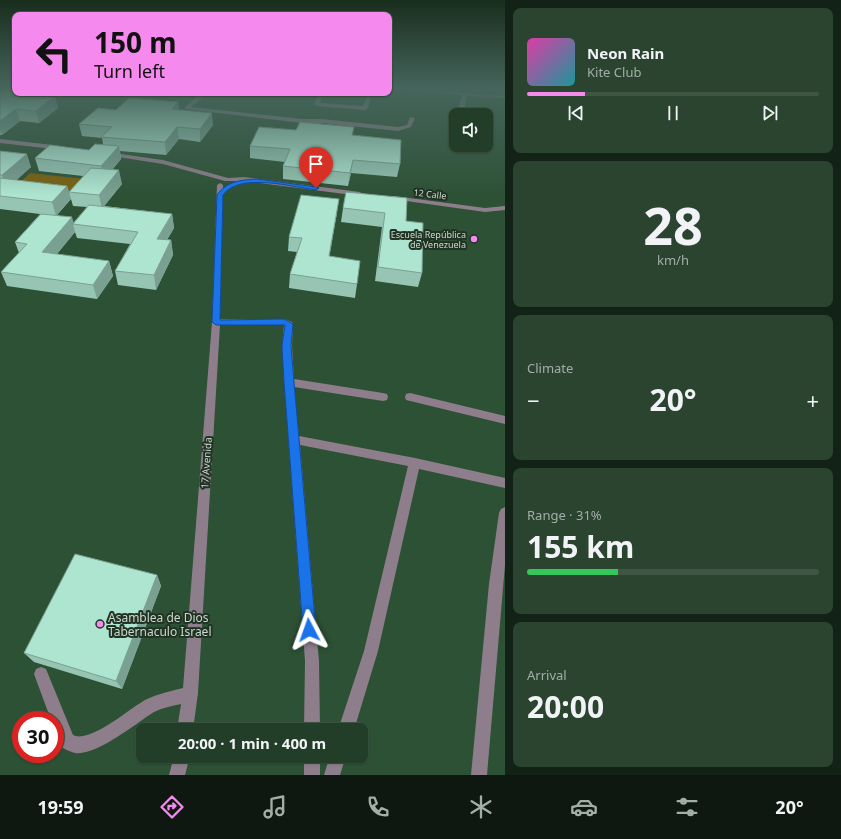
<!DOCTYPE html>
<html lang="en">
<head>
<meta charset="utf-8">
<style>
	body { margin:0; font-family:"Noto Sans",sans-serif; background:#2a4430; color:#f1f3f6; height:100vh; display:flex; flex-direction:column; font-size:15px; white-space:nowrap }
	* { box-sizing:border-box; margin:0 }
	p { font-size:13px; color:#a2aea8 }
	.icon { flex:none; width:22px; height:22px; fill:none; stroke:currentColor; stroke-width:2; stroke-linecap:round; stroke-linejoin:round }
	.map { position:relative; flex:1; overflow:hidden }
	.details { display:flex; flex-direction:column; gap:8px; padding:8px; background:#132216; width:336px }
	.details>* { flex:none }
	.guide { position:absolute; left:12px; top:12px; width:380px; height:84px; border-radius:8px; box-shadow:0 1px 3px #0004,0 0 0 1px #3f5645; background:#f689ed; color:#111; overflow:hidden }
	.buttons { position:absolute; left:449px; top:108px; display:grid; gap:8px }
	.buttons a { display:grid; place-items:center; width:44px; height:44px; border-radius:8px; background:#223d28; box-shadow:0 1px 3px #0004,0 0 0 1px #3f5645; font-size:20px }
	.speed { position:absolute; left:12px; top:711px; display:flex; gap:8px; font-size:20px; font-weight:700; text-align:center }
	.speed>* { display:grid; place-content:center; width:52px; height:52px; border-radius:50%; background:#223d28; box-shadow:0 1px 3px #0004,0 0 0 1px #3f5645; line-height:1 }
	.speed .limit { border:6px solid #d22; background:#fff; color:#111 }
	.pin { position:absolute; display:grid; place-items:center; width:34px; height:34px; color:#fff; margin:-41px -17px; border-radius:50% 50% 50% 0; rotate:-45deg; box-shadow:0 0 4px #0007 }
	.pin .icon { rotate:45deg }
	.me { position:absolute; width:44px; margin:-22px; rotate:356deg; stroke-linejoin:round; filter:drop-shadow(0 0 3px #0008) }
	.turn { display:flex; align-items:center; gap:14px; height:84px; padding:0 16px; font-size:18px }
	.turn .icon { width:52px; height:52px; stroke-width:2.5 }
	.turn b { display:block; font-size:28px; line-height:34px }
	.big { font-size:30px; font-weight:700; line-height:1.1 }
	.details .card { flex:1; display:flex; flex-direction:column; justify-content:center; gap:6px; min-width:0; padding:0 14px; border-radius:8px; background:#2a4430 }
	.details .dial { align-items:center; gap:0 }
	.dial b { font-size:52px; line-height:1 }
	.song { display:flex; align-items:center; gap:12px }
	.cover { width:48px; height:48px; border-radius:6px; background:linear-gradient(135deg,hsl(320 70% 55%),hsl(180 70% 35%)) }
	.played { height:4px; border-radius:2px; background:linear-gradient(90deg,#f689ed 20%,#3f5645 20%) }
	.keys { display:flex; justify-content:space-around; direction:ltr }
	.heat { display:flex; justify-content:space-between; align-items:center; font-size:22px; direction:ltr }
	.charge { height:6px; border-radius:3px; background:linear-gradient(90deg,#34c759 31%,#3f5645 0) }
	.trip { position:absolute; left:136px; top:723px; width:232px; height:40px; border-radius:8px; background:#223d28; box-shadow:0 1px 3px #0004,0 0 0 1px #3f5645; font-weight:700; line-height:40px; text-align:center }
	.tabs { display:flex; height:64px; justify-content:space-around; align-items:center; background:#0e1810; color:#a2aea8 }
	.tabs .icon { width:28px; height:28px }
	.tabs .current { color:#f689ed }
	.tabs b { font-size:18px; color:#f1f3f6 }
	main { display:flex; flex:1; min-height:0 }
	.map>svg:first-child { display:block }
	.green { fill:#7a610e }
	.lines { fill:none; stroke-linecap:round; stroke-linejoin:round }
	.minor { fill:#8e7e8c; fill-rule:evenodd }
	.wall { fill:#96c5b4 }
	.shaded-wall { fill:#7aa092 }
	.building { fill:#aee5d1; stroke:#7aa092 }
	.route { fill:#1a73e8; stroke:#114b97 }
	.poi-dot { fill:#f689ed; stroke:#223225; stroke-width:1.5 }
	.labels { text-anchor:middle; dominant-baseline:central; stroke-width:4; stroke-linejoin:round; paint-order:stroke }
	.far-street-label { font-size:9px; fill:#c8dccb; stroke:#223225 }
	.far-poi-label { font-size:9px; fill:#c8dccb; stroke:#223225; text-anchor:end }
	.street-label { font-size:10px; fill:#c8dccb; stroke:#223225 }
	.near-poi-label { font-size:12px; fill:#c8dccb; stroke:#223225; text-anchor:start }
</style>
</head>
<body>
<main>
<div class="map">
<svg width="505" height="775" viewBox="0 0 505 775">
	<rect width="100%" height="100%" fill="#2d5135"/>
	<polygon class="green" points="30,173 85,179 70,195 14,188"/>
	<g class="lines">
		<g class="minor">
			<polygon points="389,88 505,96 505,98 467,96 463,115 457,115 462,95 389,89"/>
			<rect x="501" y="88" width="4" height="1"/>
			<polygon points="206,93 214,93 203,97 191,107 302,119 322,119 398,127 407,125 410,117 415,118 411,127 398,131 322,123 302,123 185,109 185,107 199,95"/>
			<polygon points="319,93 323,93 320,103 363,106 367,97 371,98 368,108 365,110 317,106 314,104"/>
			<polygon points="0,139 62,146 65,148 62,150 0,143"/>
			<polygon points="107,152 163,160 228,178 244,177 360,192 363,194 360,196 244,181 225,181 163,164 105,155 104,154"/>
			<path d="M220,183l3,2 -3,134h64l8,3 1,2 -1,22 2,33 89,14 4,1 1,3 -1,3 -4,1 -89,-14 5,49 116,22 90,20v10l-86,-19 -41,182 -24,79h-16l26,-79 44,-185 -108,-21 19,216 1,69h-16l1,-69 -21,-279 -2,-36 2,-21h-64l-22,368 -5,37h-16l4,-26c-9,2 -19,4 -27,8 -18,11 -57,44 -79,41 -4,-1 -10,-4 -14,-6l-6,-16v-11h-4l-17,-46 2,-5 5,-2 5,2 27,66c17,9 58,-28 74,-36 11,-5 24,-8 36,-11l29,-366 5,-137z"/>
			<polygon points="394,196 485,208 505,206 505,210 485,212 392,199 392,197"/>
			<polygon points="410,393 505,416 505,424 406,400 405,397 406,394"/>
			<polygon points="505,507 505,565 487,775 471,775 489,584 499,513 501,509"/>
			<polygon points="174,756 190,756 185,775 169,775"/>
			<rect x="304" y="756" width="16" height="19"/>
			<polygon points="330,756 346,756 340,775 324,775"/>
		</g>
	</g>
	<g class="wall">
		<polygon points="0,88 15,93 34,93 35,95 58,108 39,123 20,121 2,135 0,135"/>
		<polygon points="178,102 179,110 213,125 200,142 179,139 166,155 120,151 121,159 112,170 122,184 104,206 172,214 174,228 167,240 171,240 173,255 156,290 118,285 115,271 130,244 77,238 75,232 57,254 109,261 113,276 97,299 7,286 1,272 19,253 15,242 40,214 0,209 0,151 31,167 16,180 67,186 71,199 57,215 73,223 87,207 73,206 69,192 83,176 39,171 35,158 89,150 103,144 102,138 82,136 79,124 116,110"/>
		<polygon points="354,127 352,136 400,164 397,177 351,173 348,186 283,179 283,166 285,162 250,158 250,146 296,130"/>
		<polygon points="407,198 406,221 422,273 418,287 375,281 382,227 341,222 343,208"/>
		<polygon points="337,212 329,257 357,284 355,298 289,288 290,274 297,252 288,251 289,237"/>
		<polygon points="157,575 161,586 122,689 34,662 24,653"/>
	</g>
	<g class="shaded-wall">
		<polygon points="26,93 34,93 36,100 25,94"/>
		<polygon points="55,96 58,108 39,123 36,111"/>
		<polygon points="178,102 179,114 172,109"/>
		<polygon points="16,109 20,121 2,135 0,130 0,121"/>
		<polygon points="212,113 213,125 200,142 200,129"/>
		<polygon points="177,127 179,139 166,155 165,142"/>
		<polygon points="119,146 121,159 104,179 101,166"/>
		<polygon points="27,154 31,167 7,189 2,175"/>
		<polygon points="353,160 351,173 348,186 350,173"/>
		<polygon points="119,170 122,184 102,209 99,195"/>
		<polygon points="67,186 71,199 56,216 52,202"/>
		<polygon points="339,199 337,212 327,271 329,256"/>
		<polygon points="172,214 174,228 159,253 157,239"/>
		<polygon points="72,217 74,224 73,224 75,232 47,266 42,252"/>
		<polygon points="171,240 173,255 156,290 154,275"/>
		<polygon points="109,261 113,276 97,299 93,285"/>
		<polygon points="157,575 161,586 122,689 116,681"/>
	</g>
	<g class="building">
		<polygon points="0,88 15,88 15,93 26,93 25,94 55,96 36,111 16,109 0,121"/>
		<polygon points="129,98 178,102 172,109 212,113 200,129 177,127 165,142 101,137 112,127 79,124 98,108 116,110"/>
		<polygon points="300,122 354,127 352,135 401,140 400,164 353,160 350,173 283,166 290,149 250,146 259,127 296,130"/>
		<polygon points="95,144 119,146 101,166 35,158 50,145 89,150"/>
		<polygon points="0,151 27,154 2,175 0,175"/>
		<polygon points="91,168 119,170 99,195 69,192"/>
		<polygon points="0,178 67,186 52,202 0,196"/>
		<polygon points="346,192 407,198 406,221 423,223 422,273 378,267 385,213 343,208"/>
		<polygon points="301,195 339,199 329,256 360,261 357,284 290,274 302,238 289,237"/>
		<polygon points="89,205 172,214 157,239 171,240 154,275 115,271 138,232 73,224"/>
		<polygon points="41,214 72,217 42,252 109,261 93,285 1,272 27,244 15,242"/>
		<polygon points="75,554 157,575 116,681 24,653"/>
	</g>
	<linearGradient id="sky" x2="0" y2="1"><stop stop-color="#192d1d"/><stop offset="0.45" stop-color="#46655c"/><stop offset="1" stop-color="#46655c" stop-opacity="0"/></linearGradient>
	<rect width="505" height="196" fill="url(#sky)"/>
	<path class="route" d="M257,179l59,8 3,1 -3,2c-23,-3 -77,-18 -93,5l-3,125 64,-1 9,5 -2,22 3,36 22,248 -2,4 -5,2 -4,-2 -2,-4 -19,-248 -2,-36 3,-21h-69l-4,-3 5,-127c10,-14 24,-15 40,-16z"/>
	<g class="poi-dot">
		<circle cx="474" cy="239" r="4"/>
		<circle cx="100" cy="624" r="4"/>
	</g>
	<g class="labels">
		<g class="far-street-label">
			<text transform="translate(430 194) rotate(7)">12 Calle</text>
		</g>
		<g class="far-poi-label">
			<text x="466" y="234">Escuela República<tspan x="466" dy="10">de Venezuela</tspan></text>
		</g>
		<g class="street-label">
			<text transform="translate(206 463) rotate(-86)">17 Avenida</text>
		</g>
		<g class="near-poi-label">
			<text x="108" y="617">Asamblea de Dios<tspan x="108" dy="14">Tabernaculo Israel</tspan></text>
		</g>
	</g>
</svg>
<div class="buttons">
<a><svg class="icon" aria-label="sound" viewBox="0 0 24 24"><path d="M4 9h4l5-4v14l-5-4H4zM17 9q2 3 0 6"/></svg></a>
</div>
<div class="speed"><div class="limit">30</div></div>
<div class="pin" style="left:316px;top:188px;background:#d93025"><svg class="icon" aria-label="arrive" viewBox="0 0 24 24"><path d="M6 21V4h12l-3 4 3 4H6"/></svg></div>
<svg class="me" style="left:309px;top:630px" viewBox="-20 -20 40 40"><path d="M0-17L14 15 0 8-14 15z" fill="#1a73e8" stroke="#fff" stroke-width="4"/></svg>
<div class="trip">20:00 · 1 min · 400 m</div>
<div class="guide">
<div class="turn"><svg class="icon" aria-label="left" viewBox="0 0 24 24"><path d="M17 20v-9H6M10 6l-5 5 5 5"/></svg><div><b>150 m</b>Turn left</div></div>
</div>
</div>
<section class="details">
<div class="card">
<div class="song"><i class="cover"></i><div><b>Neon Rain</b><p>Kite Club</p></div></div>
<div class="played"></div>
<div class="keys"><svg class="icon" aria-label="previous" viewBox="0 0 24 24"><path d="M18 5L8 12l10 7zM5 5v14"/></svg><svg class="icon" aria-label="pause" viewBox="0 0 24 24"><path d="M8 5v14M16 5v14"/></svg><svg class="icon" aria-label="next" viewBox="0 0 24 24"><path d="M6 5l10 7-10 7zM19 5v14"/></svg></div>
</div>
<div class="card dial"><b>28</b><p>km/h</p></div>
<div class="card"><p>Climate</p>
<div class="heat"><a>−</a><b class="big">20°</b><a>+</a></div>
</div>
<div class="card"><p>Range · 31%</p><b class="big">155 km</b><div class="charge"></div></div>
<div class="card"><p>Arrival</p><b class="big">20:00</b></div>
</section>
</main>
<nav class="tabs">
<b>19:59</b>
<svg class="icon current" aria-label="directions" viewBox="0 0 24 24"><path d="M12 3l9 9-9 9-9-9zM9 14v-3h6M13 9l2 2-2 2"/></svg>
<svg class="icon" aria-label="music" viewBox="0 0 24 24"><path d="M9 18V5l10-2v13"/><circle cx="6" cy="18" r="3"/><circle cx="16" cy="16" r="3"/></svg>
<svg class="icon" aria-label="phone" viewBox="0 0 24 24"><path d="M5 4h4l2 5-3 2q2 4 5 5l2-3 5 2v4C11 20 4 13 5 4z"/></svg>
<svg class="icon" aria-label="climate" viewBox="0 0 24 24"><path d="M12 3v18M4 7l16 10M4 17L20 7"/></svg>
<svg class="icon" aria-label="car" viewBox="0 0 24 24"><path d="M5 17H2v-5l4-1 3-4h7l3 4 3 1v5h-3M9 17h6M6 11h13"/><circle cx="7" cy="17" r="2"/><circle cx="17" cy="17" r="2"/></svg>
<svg class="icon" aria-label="filters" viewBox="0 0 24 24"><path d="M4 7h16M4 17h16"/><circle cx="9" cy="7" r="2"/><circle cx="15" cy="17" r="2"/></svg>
<b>20°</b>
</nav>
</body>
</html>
